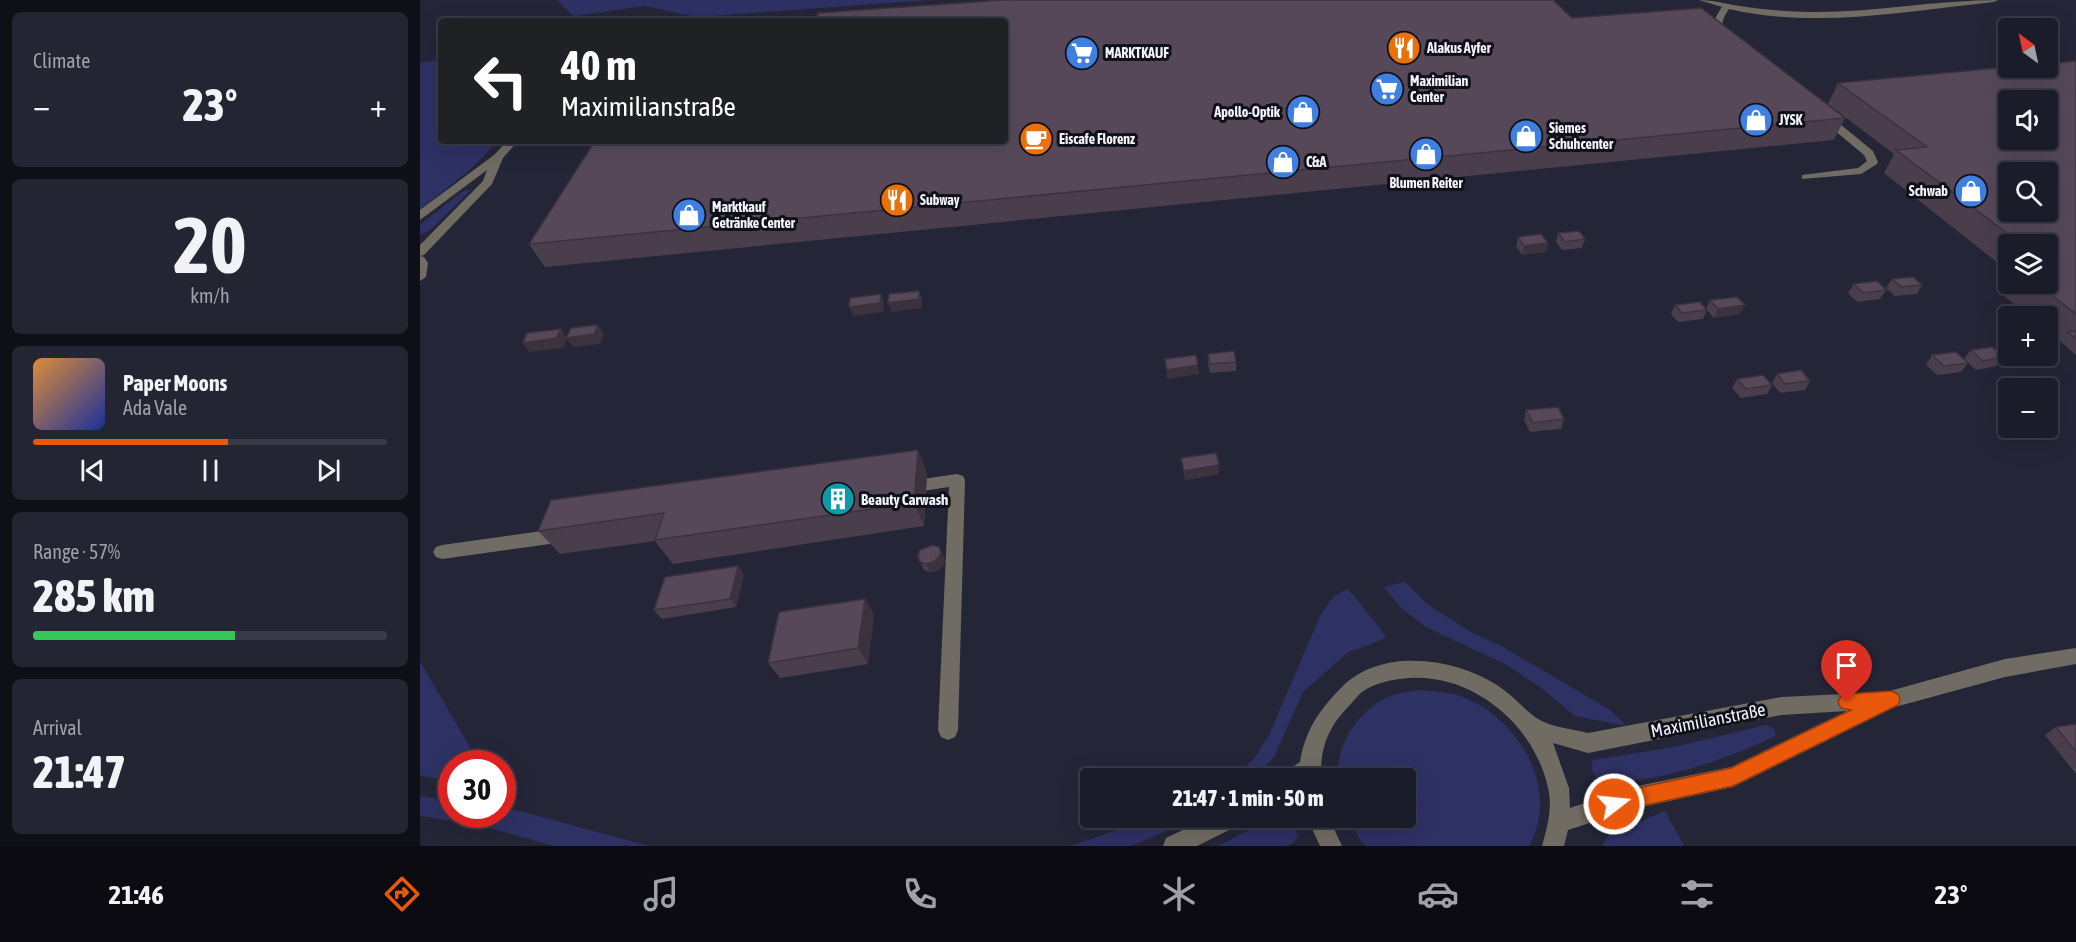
<!DOCTYPE html>
<html lang="en">
<head>
<meta charset="utf-8">
<style>
	body { margin:0; font-family:"Asap Condensed",sans-serif; background:#242532; color:#f1f3f6; height:100vh; display:flex; flex-direction:column; font-size:22px; white-space:nowrap }
	* { box-sizing:border-box; margin:0 }
	p { font-size:20px; color:#a0a1a8 }
	.icon { flex:none; width:33px; height:33px; fill:none; stroke:currentColor; stroke-width:2; stroke-linecap:round; stroke-linejoin:round }
	.map { position:relative; flex:1; overflow:hidden }
	.drawer { display:flex; flex-direction:column; gap:12px; padding:12px; background:#0f0f17; width:420px }
	.drawer>* { flex:none }
	.hud { position:absolute; left:18px; top:18px; width:570px; height:126px; border-radius:6px; box-shadow:0 6px 24px #0002,0 0 0 2px #393a47; background:#202124; color:#fff; overflow:hidden }
	.needle { width:39px; rotate:327deg }
	.tools { position:absolute; left:1578px; top:18px; display:grid; gap:12px }
	.tools a { display:grid; place-items:center; width:60px; height:60px; border-radius:6px; background:#1b1c2a; box-shadow:0 6px 24px #0002,0 0 0 2px #393a47; font-size:30px }
	.speed { position:absolute; left:18px; top:750px; display:flex; gap:12px; font-size:30px; font-weight:700; text-align:center }
	.speed>* { display:grid; place-content:center; width:78px; height:78px; border-radius:50%; background:#1b1c2a; box-shadow:0 6px 24px #0002,0 0 0 2px #393a47; line-height:1 }
	.speed .limit { border:9px solid #d22; background:#fff; color:#111 }
	.pin { position:absolute; display:grid; place-items:center; width:51px; height:51px; color:#fff; margin:-62px -26px; border-radius:50% 50% 50% 0; rotate:-45deg; box-shadow:0 0 6px #0007 }
	.pin .icon { rotate:45deg }
	.me { position:absolute; width:66px; margin:-33px; rotate:74deg; stroke-linejoin:round; filter:drop-shadow(0 0 4px #0008) }
	.turn { display:flex; align-items:center; gap:21px; height:126px; padding:0 24px; font-size:27px }
	.turn .icon { width:78px; height:78px; stroke-width:2.5 }
	.turn b { display:block; font-size:42px; line-height:51px }
	.big { font-size:45px; font-weight:800; line-height:1.1 }
	.drawer .card { flex:1; display:flex; flex-direction:column; justify-content:center; gap:9px; min-width:0; padding:0 21px; border-radius:9px; background:#242532 }
	.drawer .dial { align-items:center; gap:0 }
	.dial b { font-size:78px; line-height:1 }
	.song { display:flex; align-items:center; gap:18px }
	.cover { width:72px; height:72px; border-radius:9px; background:linear-gradient(135deg,hsl(30 70% 55%),hsl(230 70% 35%)) }
	.played { height:6px; border-radius:3px; background:linear-gradient(90deg,#ea580c 55%,#393a47 55%) }
	.keys { display:flex; justify-content:space-around; direction:ltr }
	.heat { display:flex; justify-content:space-between; align-items:center; font-size:33px; direction:ltr }
	.charge { height:9px; border-radius:4px; background:linear-gradient(90deg,#34c759 57%,#393a47 0) }
	.trip { position:absolute; left:660px; top:768px; width:336px; height:60px; border-radius:6px; background:#1b1c2a; box-shadow:0 6px 24px #0002,0 0 0 2px #393a47; font-weight:800; line-height:60px; text-align:center }
	.menu { display:flex; height:96px; justify-content:space-around; align-items:center; background:#0b0b11; color:#a0a1a8 }
	.menu .icon { width:42px; height:42px }
	.menu .on { color:#ea580c }
	.menu b { font-size:27px; color:#f1f3f6 }
	main { display:flex; flex:1; min-height:0 }
	.map>svg:first-child { display:block }
	.green { fill:#2e3164 }
	.lines { fill:none; stroke-linecap:round; stroke-linejoin:round }
	.service { fill:#706c63; fill-rule:evenodd }
	.minor { fill:#706c63; fill-rule:evenodd }
	.wall { fill:#4a3e4d }
	.shaded-wall { fill:#3c323e }
	.building { fill:#564859; stroke:#3c323e; stroke-width:1.5; fill-rule:evenodd }
	.route { fill:#ea580c; stroke:#983908; stroke-width:1.5 }
	.labels { text-anchor:middle; dominant-baseline:central; stroke-width:6; stroke-linejoin:round; paint-order:stroke }
	.far-poi-label { font-size:14px; font-weight:bold; fill:#f2f3fd; stroke:#0f1018; text-anchor:start }
	.poi-label { font-size:15px; font-weight:bold; fill:#f2f3fd; stroke:#0f1018; text-anchor:start }
	.near-street-label { font-size:18px; fill:#f2f3fd; stroke:#0f1018 }
</style>
</head>
<body>
<main>
<section class="drawer">
<div class="card"><p>Climate</p>
<div class="heat"><a>−</a><b class="big">23°</b><a>+</a></div>
</div>
<div class="card dial"><b>20</b><p>km/h</p></div>
<div class="card">
<div class="song"><i class="cover"></i><div><b>Paper Moons</b><p>Ada Vale</p></div></div>
<div class="played"></div>
<div class="keys"><svg class="icon" aria-label="previous" viewBox="0 0 24 24"><path d="M18 5L8 12l10 7zM5 5v14"/></svg><svg class="icon" aria-label="pause" viewBox="0 0 24 24"><path d="M8 5v14M16 5v14"/></svg><svg class="icon" aria-label="next" viewBox="0 0 24 24"><path d="M6 5l10 7-10 7zM19 5v14"/></svg></div>
</div>
<div class="card"><p>Range · 57%</p><b class="big">285 km</b><div class="charge"></div></div>
<div class="card"><p>Arrival</p><b class="big">21:47</b></div>
</section>
<div class="map">
<svg width="1656" height="846" viewBox="0 0 1656 846">
	<rect width="100%" height="100%" fill="#242638"/>
	<g class="green">
		<polygon points="137,0 509,0 277,17 225,6 153,16"/>
		<polygon points="21,59 21,141 78,141 54,166 0,210 0,63"/>
		<polygon points="47,190 50,191 9,231 0,235 0,225 42,192"/>
		<polygon points="985,582 1007,604 1049,631 1085,648 1190,710 1207,726 1155,716 1120,687 1085,664 1006,627 981,608 964,587"/>
		<path d="M928,589c5,5 37,45 38,49l-39,15 -44,39 -29,65 -20,21h-21l21,-19 15,-24 52,-121 13,-18z"/>
		<polygon points="0,661 59,763 32,764 31,780 0,776"/>
		<path d="M996,690c20,1 40,2 58,12 50,26 85,91 55,144h-163l-6,-6 -11,-22h57v-40h-67c-5,-32 20,-68 49,-81 8,-4 19,-5 28,-7z"/>
		<path d="M1346,725l8,3 2,8c-61,28 -106,42 -173,48 -8,-7 -14,-13 -10,-24l81,-13z"/>
		<polygon points="0,796 31,801 32,814 82,814 83,809 103,812 229,846 133,846 64,826 0,816"/>
		<polygon points="1245,811 1264,846 1182,846 1189,834"/>
		<polygon points="732,818 776,818 711,846 651,846"/>
		<path d="M853,818c16,-1 19,4 25,18l-5,7 -7,3h-68z"/>
	</g>
	<g class="lines">
		<g class="service">
			<path d="M1279,0c14,0 27,4 41,6 23,4 46,5 69,6 63,1 126,-12 189,-12l-4,2c-86,9 -180,27 -265,7 -8,12 -9,16 -1,28l-4,3c-15,-10 -11,-20 -2,-33z"/>
			<polygon points="418,16 418,20 415,21 357,21 361,18"/>
			<polygon points="1401,115 1409,115 1453,151 1458,162 1457,164 1441,174 1382,179 1382,175 1438,168 1447,161 1444,155 1401,119"/>
			<polygon points="87,141 98,141 83,158 72,184 4,255 0,256 0,245 63,181 67,170 0,220 0,210 74,155"/>
			<polygon points="537,474 543,476 545,480 538,730 535,737 528,740 521,737 518,730 529,487 489,493 483,491 481,487 483,483 489,481"/>
			<polygon points="144,528 150,530 152,535 150,540 144,542 22,559 16,557 13,552 16,547 22,545"/>
		</g>
		<g class="minor">
			<polygon points="0,256 4,257 8,263 6,277 0,281"/>
			<path d="M1656,648v16l-71,13 -110,30 -162,80 -100,22 -65,21 -4,16h-22c5,-18 11,-39 6,-58 -13,-62 -74,-114 -138,-110 -16,1 -34,4 -48,14 -5,4 -10,11 -15,16 -20,21 -27,42 -26,70h-38l3,-7 14,-9c5,-32 20,-53 42,-75 40,-41 119,-29 162,3 11,8 20,19 31,27 14,10 37,12 53,16l193,-36 105,-5 119,-33zM1427,711l-116,56 -98,20 -63,21 -1,-20 -16,-45 35,10 193,-38z"/>
			<polygon points="788,818 820,818 817,826 777,846 743,846 746,838"/>
			<polygon points="887,818 909,818 922,846 900,846"/>
		</g>
	</g>
	<g class="wall">
		<polygon points="1152,18 1425,118 1414,140 125,267 109,244"/>
		<polygon points="1656,61 1656,355 1628,331 1628,316 1610,316 1584,296 1593,284 1628,284 1628,244 1588,244 1588,271 1464,173 1474,154 1408,104 1418,83"/>
		<polygon points="1138,233 1165,239 1162,248 1142,250 1136,242"/>
		<polygon points="1098,237 1128,243 1126,252 1102,255 1096,246"/>
		<polygon points="1472,279 1502,285 1497,294 1475,296 1466,288"/>
		<polygon points="1434,284 1466,290 1460,299 1437,302 1428,293"/>
		<polygon points="1290,300 1325,305 1320,314 1294,318 1287,310 1283,319 1258,322 1251,314 1255,305 1286,309"/>
		<polygon points="1551,350 1584,357 1576,366 1556,370 1544,359"/>
		<polygon points="788,354 816,362 816,371 790,373 788,363"/>
		<polygon points="1512,355 1548,363 1541,372 1517,375 1506,365"/>
		<polygon points="1357,374 1390,381 1385,390 1360,393 1352,383"/>
		<polygon points="1317,379 1352,385 1347,394 1321,398 1312,388"/>
		<polygon points="1106,410 1144,419 1141,429 1110,432 1104,420"/>
		<polygon points="498,450 507,474 504,526 253,564 235,541 140,554 118,531"/>
		<polygon points="761,458 799,465 799,474 765,480"/>
		<polygon points="521,552 525,560 523,566 517,571 510,572 504,570 498,556"/>
		<polygon points="318,566 324,575 316,607 242,619 234,610"/>
		<polygon points="445,599 454,615 448,664 360,678 348,663"/>
		<polygon points="1656,724 1656,774 1625,735 1636,727"/>
	</g>
	<g class="shaded-wall">
		<polygon points="1128,243 1126,252 1102,255 1104,246"/>
		<polygon points="499,291 502,300 502,308 471,312 468,303"/>
		<polygon points="461,294 464,303 463,312 433,316 429,307"/>
		<polygon points="1325,305 1320,314 1294,318 1298,309"/>
		<polygon points="178,325 184,334 180,344 153,347 147,339 143,348 109,352 103,343 141,329 147,338"/>
		<polygon points="778,365 779,374 747,379 747,370"/>
		<polygon points="498,450 507,474 504,526 494,503"/>
		<polygon points="799,465 799,474 765,480 764,471"/>
		<polygon points="521,552 525,560 523,566 517,571 510,572 506,564"/>
		<polygon points="318,566 324,575 316,607 310,599"/>
		<polygon points="445,599 454,615 448,664 438,648"/>
	</g>
	<g class="building">
		<polygon points="583,0 1133,0 1152,18 1281,8 1425,118 109,244 175,141 585,141 585,21 395,21 398,13"/>
		<path d="M1656,61v253l-39,-30h11v-15l6,-1 -6,-5v-19h-26l-126,-94 31,-3 -89,-64 170,-16 40,1v-4zM1588,100h40v40h-40zM1588,172h40v40h-40z"/>
		<polygon points="1159,231 1165,239 1145,242 1138,233"/>
		<polygon points="1121,234 1128,243 1104,246 1098,237"/>
		<polygon points="1493,277 1502,285 1481,287 1472,279"/>
		<polygon points="1457,281 1466,290 1443,293 1434,284"/>
		<polygon points="499,291 499,299 468,303 469,294"/>
		<polygon points="461,294 460,303 429,307 430,298"/>
		<polygon points="1317,297 1325,305 1298,309 1290,300"/>
		<polygon points="1280,302 1287,310 1262,313 1255,305"/>
		<polygon points="178,325 174,334 146,338 151,328"/>
		<polygon points="141,329 136,338 103,343 107,333"/>
		<polygon points="1656,331 1656,339 1647,332"/>
		<polygon points="1572,347 1584,357 1563,361 1551,350"/>
		<polygon points="814,351 816,362 790,364 788,354"/>
		<polygon points="1536,352 1548,363 1524,366 1512,355"/>
		<polygon points="776,355 778,365 747,370 745,359"/>
		<polygon points="1381,370 1390,381 1365,384 1357,374"/>
		<polygon points="1343,375 1352,385 1326,389 1317,379"/>
		<polygon points="1138,407 1144,419 1113,423 1106,410"/>
		<polygon points="498,450 494,503 235,540 244,513 118,531 131,500"/>
		<polygon points="796,453 799,465 764,471 761,458"/>
		<polygon points="513,545 519,547 521,552 519,557 513,562 506,564 500,562 498,556 500,550"/>
		<polygon points="318,566 310,599 234,610 245,577"/>
		<polygon points="445,599 438,648 348,663 359,612"/>
		<polygon points="1656,724 1656,752 1636,727"/>
	</g>
	<polygon class="route" points="1472,691 1478,694 1480,699 1478,705 1313,786 1213,808 1194,814 1188,811 1185,804 1188,798 1213,789 1311,768 1431,710 1421,708 1418,702 1421,696 1427,694"/>
	<defs>
		<g id="restaurant-disc" transform="scale(1.725)"><circle r="9.5" fill="#e8710a" stroke="#0f1018"/><path d="M-5-6h1v4h1v-4h1v4h1v-4h1v5L-1.5 .5V6h-2V.5L-5-1ZM5-6V6H3V1.5H1.5Q1.5-4 5-6Z" fill="#fff"/></g>
		<g id="supermarket-disc" transform="scale(1.725)"><circle r="9.5" fill="#3f7fe0" stroke="#0f1018"/><path d="M-6-5.5h2.5l.6 2H6L4.5 2H-2.5L-4.4-4H-6ZM-1.5 3.2a1.3 1.3 0 1 0 .1 0ZM3 3.2a1.3 1.3 0 1 0 .1 0Z" fill="#fff"/></g>
		<g id="shop-disc" transform="scale(1.725)"><circle r="9.5" fill="#3f7fe0" stroke="#0f1018"/><path d="M-5-2.5h2.3a2.7 3.5 0 0 1 5.4 0H5L5.5 6h-11ZM-1.5-2.5h3a1.5 2.3 0 0 0-3 0Z" fill="#fff"/></g>
		<g id="cafe-disc" transform="scale(1.725)"><circle r="9.5" fill="#e8710a" stroke="#0f1018"/><path d="M-5.5-4.5H6V0H3Q3 3.5 0 3.5H-2.5Q-5.5 3.5-5.5 0ZM3-3.2v2h1.7v-2ZM-6 4.5H4V6H-6Z" fill="#fff"/></g>
		<g id="building-disc" transform="scale(1.725)"><circle r="9.5" fill="#0f9aa8" stroke="#0f1018"/><path d="M-4-6H4V6H1V3H-1V6H-4ZM-2.5-4.3h1.7v1.8h-1.7ZM.8-4.3h1.7v1.8H.8ZM-2.5-1h1.7V.8h-1.7ZM.8-1h1.7V.8H.8Z" fill="#fff"/></g>
	</defs>
	<g fill-rule="evenodd">
		<use href="#restaurant-disc" x="984" y="48"/>
		<use href="#supermarket-disc" x="662" y="53"/>
		<use href="#supermarket-disc" x="967" y="89"/>
		<use href="#shop-disc" x="883" y="112"/>
		<use href="#shop-disc" x="1336" y="120"/>
		<use href="#shop-disc" x="1106" y="136"/>
		<use href="#cafe-disc" x="616" y="139"/>
		<use href="#shop-disc" x="1006" y="154"/>
		<use href="#shop-disc" x="863" y="162"/>
		<use href="#shop-disc" x="1551" y="191"/>
		<use href="#restaurant-disc" x="477" y="200"/>
		<use href="#shop-disc" x="269" y="215"/>
		<use href="#building-disc" x="418" y="499"/>
	</g>
	<g class="labels">
		<g class="far-poi-label">
			<text x="1007" y="48">Alakus Ayfer</text>
			<text x="685" y="53">MARKTKAUF</text>
			<text x="990" y="81">Maximilian<tspan x="990" dy="16">Center</tspan></text>
			<text x="860" y="112" text-anchor="end">Apollo-Optik</text>
			<text x="1359" y="120">JYSK</text>
			<text x="1129" y="128">Siemes<tspan x="1129" dy="16">Schuhcenter</tspan></text>
			<text x="639" y="139">Eiscafe Florenz</text>
			<text x="886" y="162">C&amp;A</text>
			<text x="1006" y="183" text-anchor="middle">Blumen Reiter</text>
			<text x="1528" y="191" text-anchor="end">Schwab</text>
			<text x="500" y="200">Subway</text>
			<text x="292" y="207">Marktkauf<tspan x="292" dy="16">Getränke Center</tspan></text>
		</g>
		<g class="poi-label">
			<text x="441" y="499">Beauty Carwash</text>
		</g>
		<g class="near-street-label">
			<text transform="translate(1288 720) rotate(-11)">Maximilianstraße</text>
		</g>
	</g>
</svg>
<div class="tools">
<a><svg class="needle" viewBox="-14 -14 28 28"><path d="M0-13l5 13h-10z" fill="#e53935"/><path d="M0 13l5-13h-10z" fill="#a0a1a8"/></svg></a>
<a><svg class="icon" aria-label="sound" viewBox="0 0 24 24"><path d="M4 9h4l5-4v14l-5-4H4zM17 9q2 3 0 6"/></svg></a>
<a><svg class="icon" aria-label="search" viewBox="0 0 24 24"><circle cx="10" cy="10" r="6"/><path d="M15 15l6 6"/></svg></a>
<a><svg class="icon" aria-label="layers" viewBox="0 0 24 24"><path d="M12 4l9 5-9 5-9-5zM3 14l9 5 9-5"/></svg></a>
<a>+</a>
<a>−</a>
</div>
<div class="speed"><div class="limit">30</div></div>
<div class="pin" style="left:1427px;top:702px;background:#d93025"><svg class="icon" aria-label="arrive" viewBox="0 0 24 24"><path d="M6 21V4h12l-3 4 3 4H6"/></svg></div>
<svg class="me" style="left:1194px;top:804px" viewBox="-20 -20 40 40"><circle r="17" fill="#ea580c" stroke="#fff" stroke-width="3"/><path d="M0-11L8 9 0 5-8 9z" fill="#fff"/></svg>
<div class="trip">21:47 · 1 min · 50 m</div>
<div class="hud">
<div class="turn"><svg class="icon" aria-label="left" viewBox="0 0 24 24"><path d="M17 20v-9H6M10 6l-5 5 5 5"/></svg><div><b>40 m</b>Maximilianstraße</div></div>
</div>
</div>
</main>
<nav class="menu">
<b>21:46</b>
<svg class="icon on" aria-label="directions" viewBox="0 0 24 24"><path d="M12 3l9 9-9 9-9-9zM9 14v-3h6M13 9l2 2-2 2"/></svg>
<svg class="icon" aria-label="music" viewBox="0 0 24 24"><path d="M9 18V5l10-2v13"/><circle cx="6" cy="18" r="3"/><circle cx="16" cy="16" r="3"/></svg>
<svg class="icon" aria-label="phone" viewBox="0 0 24 24"><path d="M5 4h4l2 5-3 2q2 4 5 5l2-3 5 2v4C11 20 4 13 5 4z"/></svg>
<svg class="icon" aria-label="climate" viewBox="0 0 24 24"><path d="M12 3v18M4 7l16 10M4 17L20 7"/></svg>
<svg class="icon" aria-label="car" viewBox="0 0 24 24"><path d="M5 17H2v-5l4-1 3-4h7l3 4 3 1v5h-3M9 17h6M6 11h13"/><circle cx="7" cy="17" r="2"/><circle cx="17" cy="17" r="2"/></svg>
<svg class="icon" aria-label="filters" viewBox="0 0 24 24"><path d="M4 7h16M4 17h16"/><circle cx="9" cy="7" r="2"/><circle cx="15" cy="17" r="2"/></svg>
<b>23°</b>
</nav>
</body>
</html>
